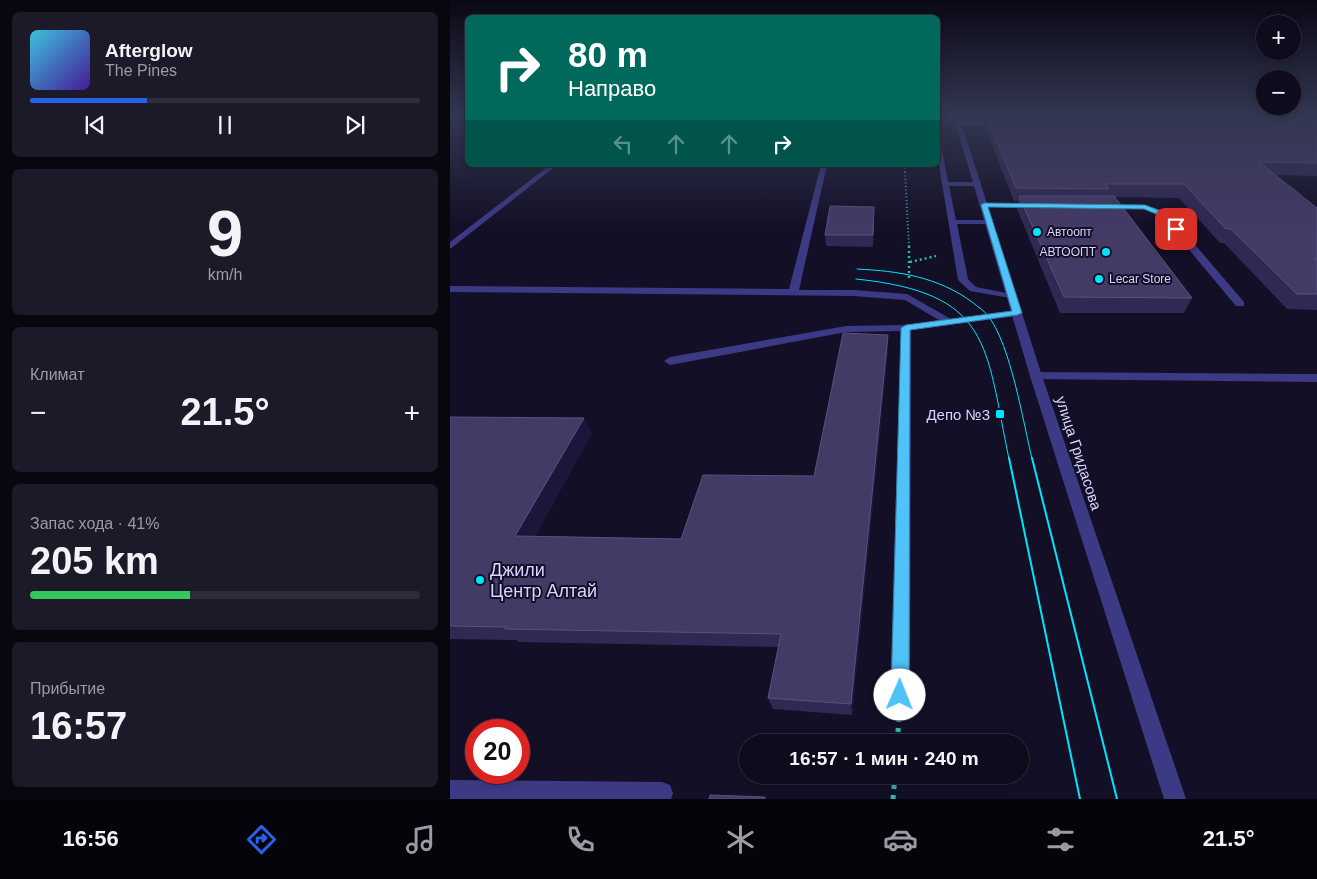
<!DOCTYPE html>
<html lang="ru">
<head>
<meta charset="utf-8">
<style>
	body { margin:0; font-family:Helvetica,sans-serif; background:#1c1929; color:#f1f3f6; height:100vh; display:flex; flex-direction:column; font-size:19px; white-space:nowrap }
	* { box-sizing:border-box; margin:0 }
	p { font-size:16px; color:#9b9ba3 }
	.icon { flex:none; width:28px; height:28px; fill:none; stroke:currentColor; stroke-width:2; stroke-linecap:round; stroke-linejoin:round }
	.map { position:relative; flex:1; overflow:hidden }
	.side { display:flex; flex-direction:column; gap:12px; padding:12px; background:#08060f; width:450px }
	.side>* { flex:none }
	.banner { position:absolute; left:15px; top:15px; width:475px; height:152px; border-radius:8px; box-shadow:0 2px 8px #0003,0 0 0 1px #2e2b3b; background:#00695c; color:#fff; overflow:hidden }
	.fabs { position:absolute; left:806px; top:15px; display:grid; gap:10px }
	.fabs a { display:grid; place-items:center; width:45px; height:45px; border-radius:50%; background:#0e0b1c; box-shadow:0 2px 8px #0003,0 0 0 1px #2e2b3b; font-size:25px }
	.speed { position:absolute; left:15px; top:719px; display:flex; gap:10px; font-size:25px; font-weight:700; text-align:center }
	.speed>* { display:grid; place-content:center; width:65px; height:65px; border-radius:50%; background:#0e0b1c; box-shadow:0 2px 8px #0003,0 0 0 1px #2e2b3b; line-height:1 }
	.speed .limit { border:8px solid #d22; background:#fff; color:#111 }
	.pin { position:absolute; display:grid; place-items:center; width:42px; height:42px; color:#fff; margin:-21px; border-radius:10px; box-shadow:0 2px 8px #0006 }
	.me { position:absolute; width:55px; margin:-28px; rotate:1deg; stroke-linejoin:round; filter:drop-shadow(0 0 4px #0008) }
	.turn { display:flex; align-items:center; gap:18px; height:105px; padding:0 20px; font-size:22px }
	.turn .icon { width:65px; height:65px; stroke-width:2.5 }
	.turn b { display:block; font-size:35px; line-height:42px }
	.lanes { display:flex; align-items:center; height:48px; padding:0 20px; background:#0003; justify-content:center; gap:25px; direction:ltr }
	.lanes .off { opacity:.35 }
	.big { font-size:38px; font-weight:600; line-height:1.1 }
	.side .tile { flex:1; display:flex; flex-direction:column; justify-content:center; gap:8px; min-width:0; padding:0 18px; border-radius:8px; background:#1c1929 }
	.side .dial { align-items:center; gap:0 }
	.dial b { font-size:65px; line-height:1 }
	.song { display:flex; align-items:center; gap:15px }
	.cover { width:60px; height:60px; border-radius:8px; background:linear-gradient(135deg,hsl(190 70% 55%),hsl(260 70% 35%)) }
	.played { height:5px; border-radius:2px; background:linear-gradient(90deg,#2563eb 30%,#2e2b3b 30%) }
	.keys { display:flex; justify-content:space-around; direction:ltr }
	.heat { display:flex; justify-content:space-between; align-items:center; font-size:28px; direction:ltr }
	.charge { height:8px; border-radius:4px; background:linear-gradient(90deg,#34c759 41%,#2e2b3b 0) }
	.trip { position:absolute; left:289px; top:734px; width:290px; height:50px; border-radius:25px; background:#0e0b1c; box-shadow:0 2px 8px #0003,0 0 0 1px #2e2b3b; font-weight:600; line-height:50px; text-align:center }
	.tab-bar { display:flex; height:80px; justify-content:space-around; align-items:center; background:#06040b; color:#9b9ba3 }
	.tab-bar .icon { width:35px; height:35px }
	.tab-bar .active { color:#2563eb }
	.tab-bar b { font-size:22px; color:#f1f3f6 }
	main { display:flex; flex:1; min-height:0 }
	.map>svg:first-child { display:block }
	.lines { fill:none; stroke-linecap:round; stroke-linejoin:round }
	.path-far3 { stroke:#2fb8b0; stroke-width:1; stroke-dasharray:1 2; stroke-linecap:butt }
	.path-far2 { stroke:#2fb8b0; stroke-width:2; stroke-dasharray:1 2.5; stroke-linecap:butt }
	.path-far1 { stroke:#2fb8b0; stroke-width:2.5; stroke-dasharray:2 3; stroke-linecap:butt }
	.path { stroke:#2fb8b0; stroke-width:5; stroke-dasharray:4 6; stroke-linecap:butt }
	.lane { fill:#3d3a85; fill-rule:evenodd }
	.street { fill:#3d3a85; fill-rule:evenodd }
	.tram-far1 { stroke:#00e5ff; stroke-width:1 }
	.tram { stroke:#00e5ff; stroke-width:2 }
	.wall { fill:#312854 }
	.shaded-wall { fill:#1d163a }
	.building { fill:#433a66; stroke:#5a527e }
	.route { fill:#4fc3f7; stroke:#337fa1 }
	.poi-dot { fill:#00e5ff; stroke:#130f26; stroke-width:2 }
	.labels { text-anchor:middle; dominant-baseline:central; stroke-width:4; stroke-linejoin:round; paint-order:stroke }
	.far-poi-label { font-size:12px; fill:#d9d4ff; stroke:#130f26; text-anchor:start }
	.poi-label { font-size:15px; fill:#d9d4ff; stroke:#130f26; text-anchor:end }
	.street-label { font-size:15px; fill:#d9d4ff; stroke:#130f26 }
	.near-poi-label { font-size:18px; fill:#d9d4ff; stroke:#130f26; text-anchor:start }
</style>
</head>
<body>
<main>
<section class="side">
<div class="tile">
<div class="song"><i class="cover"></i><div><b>Afterglow</b><p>The Pines</p></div></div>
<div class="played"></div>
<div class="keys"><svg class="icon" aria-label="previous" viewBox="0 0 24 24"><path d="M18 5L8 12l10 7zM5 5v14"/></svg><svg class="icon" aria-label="pause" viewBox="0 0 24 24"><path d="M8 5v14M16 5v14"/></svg><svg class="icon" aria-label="next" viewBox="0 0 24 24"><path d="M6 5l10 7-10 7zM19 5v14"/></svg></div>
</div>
<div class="tile dial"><b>9</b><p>km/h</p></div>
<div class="tile"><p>Климат</p>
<div class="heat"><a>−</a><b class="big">21.5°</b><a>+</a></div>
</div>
<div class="tile"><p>Запас хода · 41%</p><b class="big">205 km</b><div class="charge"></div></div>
<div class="tile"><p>Прибытие</p><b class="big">16:57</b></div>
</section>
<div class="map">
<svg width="867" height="799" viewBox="0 0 867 799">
	<rect width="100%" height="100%" fill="#130f26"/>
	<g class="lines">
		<polyline class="path-far3" points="455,165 455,174"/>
		<polyline class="path-far2" points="455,172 459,247"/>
		<g class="path-far1">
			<polyline points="460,262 486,256"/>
			<polyline points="459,278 459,246"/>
		</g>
		<g class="path">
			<polyline points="447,742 449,721"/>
			<polyline points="443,799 445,775"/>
		</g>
		<g class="lane">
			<polygon points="774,115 781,115 792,123 787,124"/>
			<polygon points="855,115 862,115 867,118 867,122"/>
			<polygon points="488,142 491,144 498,182 528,182 532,184 528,186 499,186 506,220 539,220 543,222 539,224 507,224 518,279 526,287 566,295 566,299 520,291 508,280 488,159"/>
			<polygon points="100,165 107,165 0,249 0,242"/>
			<polygon points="371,165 377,165 349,290 404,290 457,294 501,319 567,310 572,313 567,316 461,330 460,695 457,702 450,705 443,702 440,695 451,331 396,332 220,365 214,361 220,357 396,326 456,325 489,320 455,300 404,296 0,292 0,286 339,289"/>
			<polygon points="531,203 583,203 587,205 583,207 531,207"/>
			<polygon points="653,204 695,205 717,212 794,302 794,306 786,306 711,216 694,209 656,208 653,208"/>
			<polygon points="586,372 867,374 867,382 582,379 580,376 582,373"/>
			<polygon points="0,780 212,782 220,785 223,793 221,799 0,799"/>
		</g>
		<polygon class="street" points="503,115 509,115 511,121 552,121 555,123 552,125 512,125 592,376 736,799 714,799 580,376"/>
		<g class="tram-far1">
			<path d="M407,269c42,2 81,8 115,33 6,5 13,9 17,15 22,30 34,104 43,142"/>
			<path d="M406,279c136,14 129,65 153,180"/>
		</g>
		<g class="tram">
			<polyline points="559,458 630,799"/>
			<polyline points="582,458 667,799"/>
		</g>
	</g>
	<g class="wall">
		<polygon points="530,115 696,115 695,117 867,119 867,176 826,175 867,208 867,310 837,309 774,243 770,243 729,198 665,197 742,298 734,313 610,313 567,209 568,201 564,201 535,127 536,119 532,119"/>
		<polygon points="424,217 423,247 376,246 375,235"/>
		<polygon points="438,335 438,350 402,715 323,709 318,698 329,647 69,642 66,640 0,639 0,417 142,433 85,536 231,539 364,476"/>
	</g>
	<g class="shaded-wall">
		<polygon points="424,207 424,217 423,247 423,235"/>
		<polygon points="438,335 438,350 402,715 401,704"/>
		<polygon points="134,418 142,433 77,551 65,536"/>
	</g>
	<g class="building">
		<polygon points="536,116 867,119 867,163 809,162 867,208 867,259 864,259 867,261 867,294 847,294 781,229 776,229 734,184 655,184 659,189 566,188"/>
		<polygon points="569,196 664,196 742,298 614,297"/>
		<polygon points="380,206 424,207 423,235 375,235"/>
		<polygon points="393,333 438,335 401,704 318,698 331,634 55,629 56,627 0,626 0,417 134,418 65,536 231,539 253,475 364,476"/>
		<polygon points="260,795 315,797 315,799 259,799"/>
	</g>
	<linearGradient id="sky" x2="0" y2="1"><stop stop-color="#0a0815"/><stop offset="0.51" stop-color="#333752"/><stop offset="1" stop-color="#333752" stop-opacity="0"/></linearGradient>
	<rect width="867" height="227" fill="url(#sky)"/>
	<polygon class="route" points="534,203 695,205 716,213 730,229 724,231 711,216 694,209 538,207 572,313 567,315 460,330 459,695 457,701 450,704 444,701 441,695 451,328 456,325 562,311 531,205"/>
	<g class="poi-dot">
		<circle cx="587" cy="232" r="5"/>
		<circle cx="656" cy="252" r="5"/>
		<circle cx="649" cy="279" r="5"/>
		<rect x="545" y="409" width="10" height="10" rx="2.5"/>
		<circle cx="30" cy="580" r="5"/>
	</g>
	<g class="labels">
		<g class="far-poi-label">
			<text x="597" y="232">Автоопт</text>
			<text x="646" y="252" text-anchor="end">АВТООПТ</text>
			<text x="659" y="279">Lecar Store</text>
		</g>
		<g class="poi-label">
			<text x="540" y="414">Депо №3</text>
		</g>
		<g class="street-label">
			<text transform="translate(629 453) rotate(72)">улица Гридасова</text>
		</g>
		<g class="near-poi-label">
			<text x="40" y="570">Джили<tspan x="40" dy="21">Центр Алтай</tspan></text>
		</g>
	</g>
</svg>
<div class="fabs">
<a>+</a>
<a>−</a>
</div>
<div class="speed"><div class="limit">20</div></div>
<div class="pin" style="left:726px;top:229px;background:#d93025"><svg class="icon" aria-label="arrive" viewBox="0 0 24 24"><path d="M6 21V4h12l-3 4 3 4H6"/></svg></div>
<svg class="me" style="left:450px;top:695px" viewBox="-20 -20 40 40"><circle r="19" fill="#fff"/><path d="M0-13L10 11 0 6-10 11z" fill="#4fc3f7"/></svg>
<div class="trip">16:57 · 1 мин · 240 m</div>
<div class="banner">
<div class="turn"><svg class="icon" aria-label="right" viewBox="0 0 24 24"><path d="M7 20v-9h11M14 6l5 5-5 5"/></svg><div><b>80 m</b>Направо</div></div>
<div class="lanes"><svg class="icon off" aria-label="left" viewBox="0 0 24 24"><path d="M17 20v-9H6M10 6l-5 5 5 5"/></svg><svg class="icon off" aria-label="ahead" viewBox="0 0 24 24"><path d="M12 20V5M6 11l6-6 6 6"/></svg><svg class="icon off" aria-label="ahead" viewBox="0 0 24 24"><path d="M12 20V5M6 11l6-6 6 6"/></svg><svg class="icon" aria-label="right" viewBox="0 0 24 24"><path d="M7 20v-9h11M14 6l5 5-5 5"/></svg></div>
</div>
</div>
</main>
<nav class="tab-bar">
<b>16:56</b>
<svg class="icon active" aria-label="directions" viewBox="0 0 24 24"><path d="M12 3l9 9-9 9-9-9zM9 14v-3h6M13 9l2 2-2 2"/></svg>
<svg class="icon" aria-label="music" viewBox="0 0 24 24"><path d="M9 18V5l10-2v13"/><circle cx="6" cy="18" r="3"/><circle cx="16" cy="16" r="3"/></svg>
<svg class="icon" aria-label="phone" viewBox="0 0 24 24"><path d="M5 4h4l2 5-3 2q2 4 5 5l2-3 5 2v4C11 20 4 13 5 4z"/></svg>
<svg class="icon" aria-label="climate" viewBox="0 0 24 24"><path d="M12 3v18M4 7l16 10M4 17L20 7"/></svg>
<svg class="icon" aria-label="car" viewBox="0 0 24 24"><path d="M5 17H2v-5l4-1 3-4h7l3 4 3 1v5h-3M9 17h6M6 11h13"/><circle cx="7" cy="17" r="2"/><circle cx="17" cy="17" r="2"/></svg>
<svg class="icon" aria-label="filters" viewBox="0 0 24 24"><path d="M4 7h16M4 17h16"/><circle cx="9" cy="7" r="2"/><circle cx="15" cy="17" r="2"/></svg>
<b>21.5°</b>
</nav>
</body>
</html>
